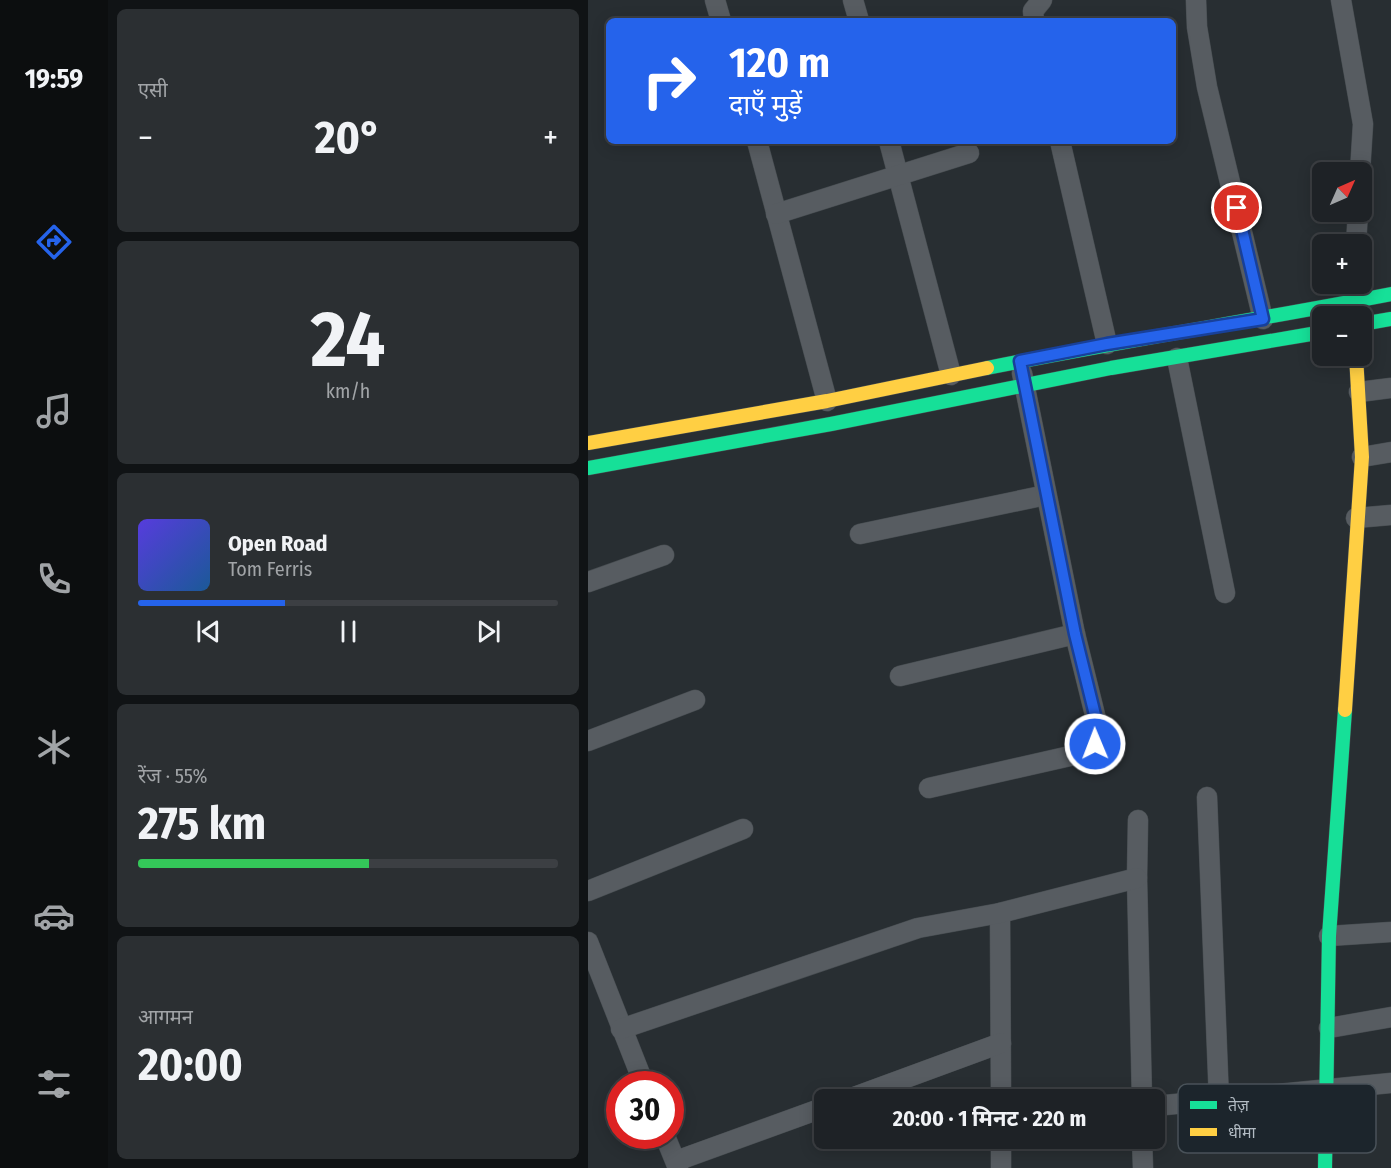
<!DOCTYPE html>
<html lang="hi">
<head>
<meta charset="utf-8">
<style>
	body { margin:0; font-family:"Fira Sans Condensed","Noto Sans Devanagari",sans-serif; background:#2b2f32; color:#f1f3f6; height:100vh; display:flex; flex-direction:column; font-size:22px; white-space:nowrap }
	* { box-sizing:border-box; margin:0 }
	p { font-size:20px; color:#a1a4a7 }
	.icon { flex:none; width:33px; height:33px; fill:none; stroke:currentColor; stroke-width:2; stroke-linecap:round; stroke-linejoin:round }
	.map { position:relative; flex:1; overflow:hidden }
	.sheet { display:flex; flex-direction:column; gap:9px; padding:9px; background:#101315; width:480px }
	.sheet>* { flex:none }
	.hud { position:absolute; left:18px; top:18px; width:570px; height:126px; border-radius:9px; box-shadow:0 3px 15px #0003,0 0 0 2px #3c3f43; background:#2563eb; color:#fff; overflow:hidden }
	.needle { width:39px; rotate:45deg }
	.tools { position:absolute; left:724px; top:162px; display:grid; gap:12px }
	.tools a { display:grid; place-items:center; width:60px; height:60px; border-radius:9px; background:#1e2226; box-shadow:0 3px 15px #0003,0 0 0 2px #3c3f43; font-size:30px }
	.speed { position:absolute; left:18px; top:1071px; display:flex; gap:12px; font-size:30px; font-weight:700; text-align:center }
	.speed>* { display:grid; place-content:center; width:78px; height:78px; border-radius:50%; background:#1e2226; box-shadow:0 3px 15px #0003,0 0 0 2px #3c3f43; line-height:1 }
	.speed .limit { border:9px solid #d22; background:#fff; color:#111 }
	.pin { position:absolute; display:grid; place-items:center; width:51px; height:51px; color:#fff; margin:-26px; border:3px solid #fff; border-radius:50%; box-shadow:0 2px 6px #0007 }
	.me { position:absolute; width:66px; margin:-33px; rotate:359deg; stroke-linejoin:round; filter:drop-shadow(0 0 4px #0008) }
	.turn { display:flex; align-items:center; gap:21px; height:126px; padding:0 24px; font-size:27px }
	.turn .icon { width:78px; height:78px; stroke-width:2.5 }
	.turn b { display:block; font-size:42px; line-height:51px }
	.big { font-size:45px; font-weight:700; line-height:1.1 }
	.sheet .card { flex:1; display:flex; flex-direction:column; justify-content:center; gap:9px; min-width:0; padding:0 21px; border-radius:9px; background:#2b2f32 }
	.sheet .dial { align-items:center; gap:0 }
	.dial b { font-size:78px; line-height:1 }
	.song { display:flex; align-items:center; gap:18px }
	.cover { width:72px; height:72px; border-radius:9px; background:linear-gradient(135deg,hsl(250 70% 55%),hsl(210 70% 35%)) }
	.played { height:6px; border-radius:3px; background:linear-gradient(90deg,#2563eb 35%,#3c3f43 35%) }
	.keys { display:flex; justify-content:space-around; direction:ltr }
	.heat { display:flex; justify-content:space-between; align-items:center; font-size:33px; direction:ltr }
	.charge { height:9px; border-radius:4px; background:linear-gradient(90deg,#34c759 55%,#3c3f43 0) }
	.trip { position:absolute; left:226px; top:1089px; width:351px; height:60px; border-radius:9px; background:#1e2226; box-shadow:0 3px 15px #0003,0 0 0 2px #3c3f43; font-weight:700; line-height:60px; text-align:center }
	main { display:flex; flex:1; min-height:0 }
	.dock { display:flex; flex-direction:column; width:108px; justify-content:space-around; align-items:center; background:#0c0e0f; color:#a1a4a7 }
	.dock .icon { width:42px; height:42px }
	.dock .on { color:#2563eb }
	.dock b { font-size:27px; color:#f1f3f6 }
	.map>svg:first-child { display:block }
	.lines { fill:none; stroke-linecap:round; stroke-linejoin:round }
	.street-casing { stroke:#454b4f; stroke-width:21 }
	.fast-casing { stroke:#454b4f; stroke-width:15 }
	.slow-casing { stroke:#454b4f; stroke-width:15 }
	.street { stroke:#575c61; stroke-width:20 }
	.fast { stroke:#16e098; stroke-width:14 }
	.slow { stroke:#ffcf43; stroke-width:14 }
	.route-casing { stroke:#184099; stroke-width:15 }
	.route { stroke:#2563eb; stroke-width:10 }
	.key { fill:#1c252c; stroke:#495259; stroke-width:1.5 }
	.key-label { font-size:16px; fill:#b2bbc3 }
</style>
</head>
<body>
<main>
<nav class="dock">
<b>19:59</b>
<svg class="icon on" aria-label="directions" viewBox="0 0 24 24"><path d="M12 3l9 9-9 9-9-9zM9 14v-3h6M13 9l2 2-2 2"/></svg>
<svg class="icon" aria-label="music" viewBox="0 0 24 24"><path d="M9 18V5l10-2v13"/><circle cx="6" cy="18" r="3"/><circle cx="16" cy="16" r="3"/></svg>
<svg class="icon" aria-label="phone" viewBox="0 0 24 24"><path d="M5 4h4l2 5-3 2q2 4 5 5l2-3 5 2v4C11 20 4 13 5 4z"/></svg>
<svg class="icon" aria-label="climate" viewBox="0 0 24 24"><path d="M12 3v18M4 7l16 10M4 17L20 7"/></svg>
<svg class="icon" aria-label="car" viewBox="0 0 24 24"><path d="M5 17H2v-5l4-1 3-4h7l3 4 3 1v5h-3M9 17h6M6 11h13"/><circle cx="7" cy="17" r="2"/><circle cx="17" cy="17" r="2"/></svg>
<svg class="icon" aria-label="filters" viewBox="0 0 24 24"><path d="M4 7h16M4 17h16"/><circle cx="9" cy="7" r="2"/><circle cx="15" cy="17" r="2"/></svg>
</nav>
<section class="sheet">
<div class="card"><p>एसी</p>
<div class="heat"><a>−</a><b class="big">20°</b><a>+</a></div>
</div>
<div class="card dial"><b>24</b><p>km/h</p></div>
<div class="card">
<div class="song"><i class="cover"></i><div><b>Open Road</b><p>Tom Ferris</p></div></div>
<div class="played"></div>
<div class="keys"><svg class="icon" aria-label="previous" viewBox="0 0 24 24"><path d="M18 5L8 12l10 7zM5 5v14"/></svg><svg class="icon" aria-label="pause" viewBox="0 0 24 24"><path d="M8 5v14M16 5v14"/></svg><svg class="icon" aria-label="next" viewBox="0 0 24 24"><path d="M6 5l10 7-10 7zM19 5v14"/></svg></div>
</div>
<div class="card"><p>रेंज · 55%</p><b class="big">275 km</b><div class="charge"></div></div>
<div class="card"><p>आगमन</p><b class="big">20:00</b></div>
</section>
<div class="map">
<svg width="803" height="1168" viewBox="0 0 803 1168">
	<rect width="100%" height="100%" fill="#282e32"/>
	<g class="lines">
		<g class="street-casing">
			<g id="street">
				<polyline points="127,0 133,21"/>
				<polyline points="265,0 271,21"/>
				<polyline points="608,0 609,27 619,87 675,319"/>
				<polyline points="753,0 775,124 772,172"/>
				<polyline points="446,21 445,11 454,0"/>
				<polyline points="169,141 239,401"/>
				<polyline points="301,141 363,375"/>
				<polyline points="472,141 519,344"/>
				<polyline points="188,214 381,153"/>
				<polyline points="768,244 770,212"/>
				<polyline points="589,358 637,593"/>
				<polyline points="771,392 803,388"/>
				<polyline points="774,457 803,452"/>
				<polyline points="768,518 803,515"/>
				<polyline points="272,534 458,495"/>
				<polyline points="0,582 76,555"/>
				<polyline points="312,676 487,634"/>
				<polyline points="0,741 107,700"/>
				<path d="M341,788l141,-32c21,-8 28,-8 27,-33l-22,-89 -53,-261"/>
				<polyline points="619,797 631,1100"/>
				<polyline points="550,820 549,878 554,1100"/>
				<polyline points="0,891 155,829"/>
				<polyline points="412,913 413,1100"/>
				<polyline points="741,936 803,932"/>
				<polyline points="0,942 56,1084"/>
				<polyline points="741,1028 803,1017"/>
				<polyline points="33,1029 330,928 412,913 549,878"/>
				<polyline points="258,1100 413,1043"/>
				<polyline points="567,1106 803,1083"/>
				<polyline points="77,1136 90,1168"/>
				<polyline points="413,1138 413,1168"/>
				<polyline points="554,1138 555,1168"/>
				<polyline points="88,1161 237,1107"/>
			</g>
		</g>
		<g class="fast-casing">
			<g id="fast">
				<polyline points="774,324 803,319"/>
				<path d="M399,368c134,-27 270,-48 404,-74"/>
				<polyline points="0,468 243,424 523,368 735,332"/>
				<polyline points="737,1168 741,936 757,710"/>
			</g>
		</g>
		<g class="slow-casing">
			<g id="slow">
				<polyline points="0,443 239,401 399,368"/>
				<polyline points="757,710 774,457 768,356"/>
			</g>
		</g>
		<use href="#street" class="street"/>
		<use href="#fast" class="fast"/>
		<use href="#slow" class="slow"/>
	</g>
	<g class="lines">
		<g class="route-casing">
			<polyline id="route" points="507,744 509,736 509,723 487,634 432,361 519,344 675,319 649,208"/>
		</g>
		<use href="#route" class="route"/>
	</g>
	<rect x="590" y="1084" width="198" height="69" rx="9" class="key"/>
	<rect x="602" y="1101" width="27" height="8" fill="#16e098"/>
	<rect x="602" y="1128" width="27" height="8" fill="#ffcf43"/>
	<g class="key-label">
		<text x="640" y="1111">तेज़</text>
		<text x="640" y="1138">धीमा</text>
	</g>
</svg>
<div class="tools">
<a><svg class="needle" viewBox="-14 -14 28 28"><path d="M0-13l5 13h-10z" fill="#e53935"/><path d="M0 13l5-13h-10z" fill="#a1a4a7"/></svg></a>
<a>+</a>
<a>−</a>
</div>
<div class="speed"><div class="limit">30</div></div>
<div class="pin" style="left:649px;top:208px;background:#d93025"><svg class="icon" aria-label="arrive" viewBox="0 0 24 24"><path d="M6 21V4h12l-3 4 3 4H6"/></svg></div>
<svg class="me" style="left:507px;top:744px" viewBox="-20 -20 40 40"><circle r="17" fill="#2563eb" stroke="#fff" stroke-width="3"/><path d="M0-11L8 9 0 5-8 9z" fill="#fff"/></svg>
<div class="trip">20:00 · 1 मिनट · 220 m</div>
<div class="hud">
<div class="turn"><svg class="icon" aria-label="right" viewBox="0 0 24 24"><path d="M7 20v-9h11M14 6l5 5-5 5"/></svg><div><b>120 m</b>दाएँ मुड़ें</div></div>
</div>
</div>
</main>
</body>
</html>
